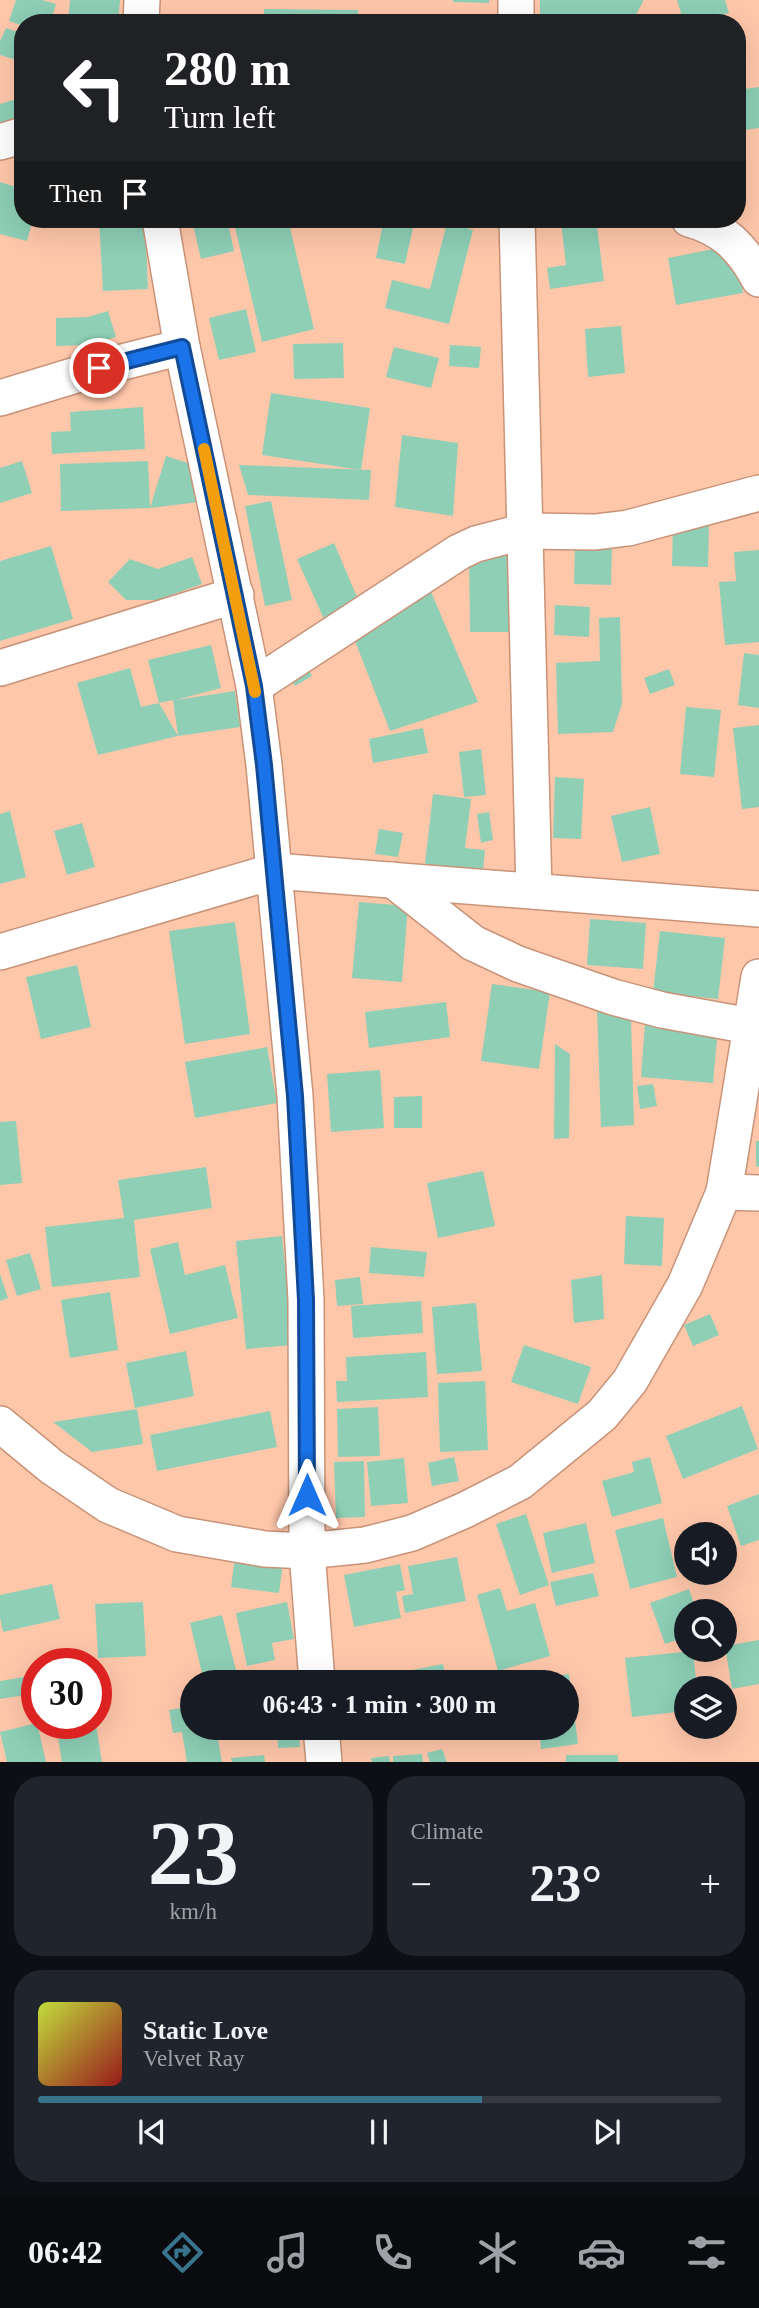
<!DOCTYPE html>
<html lang="en">
<head>
<meta charset="utf-8">
<style>
	body { margin:0; font-family:Georgia,serif; background:#20242c; color:#f1f3f6; height:100vh; display:flex; flex-direction:column; font-size:26px; white-space:nowrap }
	* { box-sizing:border-box; margin:0 }
	p { font-size:23px; color:#9ea1a6 }
	.icon { flex:none; width:38px; height:38px; fill:none; stroke:currentColor; stroke-width:2; stroke-linecap:round; stroke-linejoin:round }
	.map { position:relative; height:1762px; overflow:hidden }
	.drawer { display:flex; flex-direction:column; gap:14px; padding:14px; background:#0d0f14; flex:1 }
	.drawer>* { flex:none }
	.banner { position:absolute; left:14px; top:14px; width:732px; height:214px; border-radius:28px; box-shadow:0 7px 28px #0002; background:#202124; color:#fff; overflow:hidden }
	.fabs { position:absolute; left:674px; top:1522px; display:grid; gap:14px }
	.fabs a { display:grid; place-items:center; width:63px; height:63px; border-radius:50%; background:#171b24; box-shadow:0 7px 28px #0002; font-size:35px }
	.speed { position:absolute; left:21px; top:1648px; display:flex; gap:14px; font-size:35px; font-weight:700; text-align:center }
	.speed>* { display:grid; place-content:center; width:91px; height:91px; border-radius:50%; background:#171b24; box-shadow:0 7px 28px #0002; line-height:1 }
	.speed .limit { border:10px solid #d22; background:#fff; color:#111 }
	.pin { position:absolute; display:grid; place-items:center; width:60px; height:60px; color:#fff; margin:-30px; border:4px solid #fff; border-radius:50%; box-shadow:0 2px 7px #0007 }
	.me { position:absolute; width:77px; margin:-38px; rotate:0deg; stroke-linejoin:round; filter:drop-shadow(0 0 5px #0008) }
	.turn { display:flex; align-items:center; gap:24px; height:147px; padding:0 35px; font-size:32px }
	.turn .icon { width:91px; height:91px; stroke-width:2.5 }
	.turn b { display:block; font-size:49px; line-height:60px }
	.then { display:flex; align-items:center; height:66px; padding:0 35px; background:#0003; gap:14px; font-size:26px }
	.big { font-size:52px; font-weight:700; line-height:1.1 }
	.drawer .card { flex:1; display:flex; flex-direction:column; justify-content:center; gap:10px; min-width:0; padding:0 24px; border-radius:28px; background:#20242c }
	.drawer .dial { align-items:center; gap:0 }
	.dial b { font-size:91px; line-height:1 }
	.song { display:flex; align-items:center; gap:21px }
	.cover { width:84px; height:84px; border-radius:10px; background:linear-gradient(135deg,hsl(70 70% 55%),hsl(0 70% 35%)) }
	.played { height:7px; border-radius:4px; background:linear-gradient(90deg,#39738c 65%,#363941 65%) }
	.keys { display:flex; justify-content:space-around; direction:ltr }
	.heat { display:flex; justify-content:space-between; align-items:center; font-size:38px; direction:ltr }
	.drawer .tiles { flex:1; display:grid; gap:14px; grid-template-columns:1fr 1fr }
	.card:last-child { grid-column:span 2 }
	.trip { position:absolute; left:180px; top:1670px; width:399px; height:70px; border-radius:35px; background:#171b24; box-shadow:0 7px 28px #0002; font-weight:700; line-height:70px; text-align:center }
	.tabs { display:flex; height:112px; justify-content:space-around; align-items:center; background:#090b0e; color:#9ea1a6 }
	.tabs .icon { width:49px; height:49px }
	.tabs .on { color:#39738c }
	.tabs b { font-size:32px; color:#f1f3f6 }
	.map>svg:first-child { display:block }
	.building { fill:#8ecfb6; fill-rule:evenodd }
	.lines { fill:none; stroke-linecap:round; stroke-linejoin:round }
	.minor-casing { stroke:#c89378; stroke-width:38 }
	.minor { stroke:#fff; stroke-width:35 }
	.route-casing { stroke:#114b97; stroke-width:18 }
	.route { stroke:#1a73e8; stroke-width:12 }
	.slow { stroke:#f59e0b; stroke-width:12 }
</style>
</head>
<body>
<div class="map">
<svg width="759" height="1762" viewBox="0 0 759 1762">
	<rect width="100%" height="100%" fill="#ffc7aa"/>
	<g class="building">
		<polygon points="16,0 42,0 56,4 50,23 23,23 23,26 9,21"/>
		<polygon points="70,0 120,0 118,23 68,23"/>
		<polygon points="453,0 489,0 489,3 453,2"/>
		<polygon points="540,0 643,0 643,2 631,23 540,23"/>
		<polygon points="677,0 725,0 729,13 695,23 684,23"/>
		<polygon points="264,9 358,10 357,23 264,23"/>
		<polygon points="6,28 23,34 23,62 0,55 0,41"/>
		<polygon points="759,87 759,128 737,131 737,90"/>
		<polygon points="23,97 23,118 0,125 0,104"/>
		<polygon points="0,182 23,189 23,219 33,219 27,241 0,234"/>
		<polygon points="99,219 145,219 148,289 103,291"/>
		<polygon points="227,219 234,251 201,259 192,220"/>
		<polygon points="233,219 288,219 314,329 262,342"/>
		<polygon points="384,219 415,219 405,264 376,258"/>
		<polygon points="578,219 596,219 604,281 550,289 547,268 566,265 561,221"/>
		<polygon points="447,223 473,230 449,324 385,308 392,280 430,289"/>
		<polygon points="734,245 743,293 676,305 668,258"/>
		<polygon points="246,309 256,352 219,360 209,318"/>
		<polygon points="108,311 116,337 90,345 56,346 56,318 88,317"/>
		<polygon points="621,326 625,373 588,377 585,329"/>
		<polygon points="343,343 344,378 294,379 293,344"/>
		<polygon points="450,345 481,347 479,368 449,366"/>
		<polygon points="394,347 439,358 431,388 386,377"/>
		<polygon points="271,393 370,408 361,470 262,455"/>
		<polygon points="143,407 145,449 52,454 51,432 71,431 70,412"/>
		<polygon points="402,435 458,443 453,516 395,507"/>
		<polygon points="166,456 194,465 199,502 150,508"/>
		<polygon points="22,461 32,493 0,503 0,468"/>
		<polygon points="148,461 150,508 61,511 60,464"/>
		<polygon points="239,465 371,470 369,500 248,495"/>
		<polygon points="271,501 292,600 265,606 245,506"/>
		<polygon points="673,522 709,523 708,567 672,566"/>
		<polygon points="575,542 612,543 611,585 574,584"/>
		<polygon points="334,543 360,604 324,619 297,559"/>
		<polygon points="51,546 73,619 0,641 0,561"/>
		<polygon points="759,550 759,642 725,645 719,582 736,581 734,552"/>
		<polygon points="469,552 515,552 516,632 470,632"/>
		<polygon points="192,557 202,584 157,600 126,600 108,582 130,559 158,569"/>
		<polygon points="429,587 478,702 390,731 355,641"/>
		<polygon points="555,605 590,607 589,637 554,635"/>
		<polygon points="620,617 622,704 613,732 558,734 556,663 600,661 599,618"/>
		<path d="M211,645l10,43 -45,12 59,-9 5,36 -62,9 -80,19 -21,-72 53,-15 11,39 18,-4 -11,-43zM173,700l5,36 -19,-33z"/>
		<polygon points="744,653 759,655 759,708 738,705"/>
		<polygon points="305,663 312,676 295,686 287,672"/>
		<polygon points="669,669 675,685 650,694 644,678"/>
		<polygon points="686,707 721,710 714,777 680,774"/>
		<polygon points="759,725 759,807 742,809 733,728"/>
		<polygon points="423,728 428,753 373,763 369,739"/>
		<polygon points="481,749 486,795 464,797 459,752"/>
		<polygon points="555,777 584,779 581,839 553,838"/>
		<polygon points="433,794 471,799 465,848 485,850 483,871 425,864"/>
		<polygon points="650,807 660,854 622,862 611,816"/>
		<polygon points="10,811 26,877 0,884 0,814"/>
		<polygon points="489,812 493,840 481,843 477,814"/>
		<polygon points="82,823 95,867 67,875 54,831"/>
		<polygon points="379,829 403,833 398,857 375,854"/>
		<polygon points="359,902 408,906 402,982 352,978"/>
		<polygon points="590,919 646,923 643,969 587,965"/>
		<polygon points="235,922 250,1034 185,1044 169,931"/>
		<polygon points="660,931 725,938 718,999 653,992"/>
		<polygon points="77,965 91,1027 41,1039 26,977"/>
		<polygon points="492,984 550,992 539,1069 481,1061"/>
		<polygon points="446,1002 450,1037 369,1048 365,1012"/>
		<polygon points="597,1010 631,1019 634,1125 601,1127"/>
		<polygon points="645,1023 718,1029 713,1083 641,1077"/>
		<polygon points="555,1044 570,1054 569,1138 554,1139"/>
		<polygon points="267,1047 277,1103 195,1118 185,1062"/>
		<polygon points="380,1070 384,1128 331,1132 327,1074"/>
		<polygon points="653,1084 657,1106 640,1109 637,1086"/>
		<polygon points="422,1096 422,1128 394,1128 394,1097"/>
		<polygon points="16,1121 22,1183 0,1185 0,1122"/>
		<polygon points="756,1141 759,1141 759,1167 756,1166"/>
		<polygon points="206,1167 212,1208 134,1220 140,1277 52,1287 45,1227 124,1218 118,1180"/>
		<polygon points="483,1171 495,1226 438,1238 427,1183"/>
		<polygon points="626,1216 664,1218 662,1266 624,1264"/>
		<polygon points="282,1236 293,1345 246,1349 236,1241"/>
		<polygon points="178,1242 185,1275 225,1265 238,1318 170,1334 150,1249"/>
		<polygon points="371,1247 427,1252 424,1277 369,1273"/>
		<polygon points="30,1253 41,1289 17,1296 6,1260"/>
		<polygon points="0,1274 8,1298 0,1301"/>
		<polygon points="602,1275 604,1319 574,1323 571,1280"/>
		<polygon points="360,1277 363,1304 337,1306 335,1280"/>
		<polygon points="110,1292 118,1350 70,1358 61,1300"/>
		<polygon points="421,1301 423,1333 353,1338 351,1306"/>
		<polygon points="476,1303 482,1371 437,1374 432,1307"/>
		<polygon points="710,1314 719,1335 693,1346 684,1325"/>
		<polygon points="524,1345 591,1367 578,1404 511,1382"/>
		<polygon points="186,1351 194,1396 135,1408 126,1363"/>
		<polygon points="426,1352 428,1397 337,1402 336,1381 347,1381 346,1357"/>
		<polygon points="485,1381 488,1450 440,1452 438,1383"/>
		<polygon points="742,1406 758,1449 683,1479 666,1436"/>
		<polygon points="378,1407 380,1456 338,1457 337,1409"/>
		<polygon points="137,1409 143,1444 92,1452 53,1422"/>
		<polygon points="270,1411 277,1447 157,1471 150,1435"/>
		<polygon points="454,1457 459,1481 432,1486 428,1463"/>
		<polygon points="650,1457 662,1503 612,1517 602,1481 634,1472 632,1462"/>
		<polygon points="404,1458 408,1503 371,1506 367,1462"/>
		<polygon points="364,1461 365,1517 336,1518 334,1462"/>
		<polygon points="759,1494 759,1540 741,1546 727,1506"/>
		<polygon points="526,1514 549,1585 520,1595 496,1524"/>
		<polygon points="663,1518 677,1577 630,1589 615,1530"/>
		<polygon points="586,1523 595,1563 552,1573 543,1533"/>
		<polygon points="235,1557 283,1563 279,1593 231,1587"/>
		<polygon points="457,1557 466,1601 405,1613 402,1596 413,1594 408,1566"/>
		<polygon points="400,1564 405,1590 396,1592 401,1618 354,1627 344,1575"/>
		<polygon points="593,1573 599,1596 556,1606 550,1582"/>
		<polygon points="52,1584 60,1619 3,1632 0,1617 0,1595"/>
		<polygon points="500,1588 507,1611 535,1603 550,1656 498,1671 477,1595"/>
		<polygon points="689,1589 697,1612 686,1612 686,1637 665,1644 650,1603"/>
		<polygon points="143,1602 146,1656 98,1658 95,1604"/>
		<polygon points="287,1602 294,1639 272,1643 275,1660 247,1666 236,1613"/>
		<polygon points="222,1615 239,1682 204,1682 190,1623"/>
		<polygon points="759,1640 759,1684 732,1689 725,1646"/>
		<polygon points="693,1651 697,1689 686,1689 686,1711 632,1717 625,1658"/>
		<polygon points="443,1664 447,1682 383,1682 382,1676"/>
		<polygon points="569,1674 578,1744 541,1749 539,1727 567,1727 567,1682 533,1682 532,1679"/>
		<polygon points="30,1676 33,1694 0,1699 0,1681"/>
		<polygon points="192,1706 192,1727 216,1727 222,1762 187,1762 182,1732 173,1733 169,1710"/>
		<polygon points="37,1723 46,1762 7,1762 0,1732"/>
		<polygon points="96,1725 102,1762 62,1762 57,1732"/>
		<polygon points="277,1727 298,1727 300,1747 278,1748"/>
		<polygon points="442,1749 447,1762 430,1762 427,1753"/>
		<polygon points="422,1754 423,1762 393,1762 393,1756"/>
		<polygon points="264,1755 265,1762 232,1762 231,1758"/>
		<rect x="566" y="1755" width="52" height="7"/>
		<polygon points="389,1756 390,1762 372,1762 371,1758"/>
	</g>
	<g class="lines">
		<g class="minor-casing">
			<g id="minor">
				<polyline points="141,23 142,0"/>
				<polyline points="516,23 516,0"/>
				<polyline points="0,142 23,135"/>
				<polyline points="160,219 182,347 254,686 264,765 295,1096 306,1300 307,1551 317,1682"/>
				<polyline points="517,219 534,891"/>
				<path d="M689,219c34,9 54,29 70,60"/>
				<polyline points="0,398 99,368 182,347"/>
				<polyline points="0,668 236,595"/>
				<polyline points="254,686 459,552 476,544 526,531 595,532 628,528 759,493"/>
				<polyline points="393,880 473,943 518,964 613,997 662,1010 750,1026"/>
				<polyline points="0,952 275,871 759,909"/>
				<polyline points="724,1192 759,1193"/>
				<polyline points="0,1424 52,1467 108,1505 177,1534 265,1549 307,1551 365,1545 412,1533 465,1510 520,1482 602,1415 630,1381 685,1285 724,1192 759,977"/>
				<polyline points="321,1727 324,1762"/>
			</g>
		</g>
		<use href="#minor" class="minor"/>
	</g>
	<g class="lines">
		<g class="route-casing">
			<polyline id="route" points="99,368 182,347 254,686 264,765 295,1096 306,1300 307,1495"/>
		</g>
		<use href="#route" class="route"/>
		<polyline class="slow" points="204,449 255,692"/>
	</g>
</svg>
<div class="fabs">
<a><svg class="icon" aria-label="sound" viewBox="0 0 24 24"><path d="M4 9h4l5-4v14l-5-4H4zM17 9q2 3 0 6"/></svg></a>
<a><svg class="icon" aria-label="search" viewBox="0 0 24 24"><circle cx="10" cy="10" r="6"/><path d="M15 15l6 6"/></svg></a>
<a><svg class="icon" aria-label="layers" viewBox="0 0 24 24"><path d="M12 4l9 5-9 5-9-5zM3 14l9 5 9-5"/></svg></a>
</div>
<div class="speed"><div class="limit">30</div></div>
<div class="pin" style="left:99px;top:368px;background:#d93025"><svg class="icon" aria-label="arrive" viewBox="0 0 24 24"><path d="M6 21V4h12l-3 4 3 4H6"/></svg></div>
<svg class="me" style="left:307px;top:1495px" viewBox="-20 -20 40 40"><path d="M0-17L14 15 0 8-14 15z" fill="#1a73e8" stroke="#fff" stroke-width="4"/></svg>
<div class="trip">06:43 · 1 min · 300 m</div>
<div class="banner">
<div class="turn"><svg class="icon" aria-label="left" viewBox="0 0 24 24"><path d="M17 20v-9H6M10 6l-5 5 5 5"/></svg><div><b>280 m</b>Turn left</div></div>
<div class="then">Then<svg class="icon" aria-label="arrive" viewBox="0 0 24 24"><path d="M6 21V4h12l-3 4 3 4H6"/></svg></div>
</div>
</div>
<section class="drawer">
<div class="tiles">
<div class="card dial"><b>23</b><p>km/h</p></div>
<div class="card"><p>Climate</p>
<div class="heat"><a>−</a><b class="big">23°</b><a>+</a></div>
</div>
<div class="card">
<div class="song"><i class="cover"></i><div><b>Static Love</b><p>Velvet Ray</p></div></div>
<div class="played"></div>
<div class="keys"><svg class="icon" aria-label="previous" viewBox="0 0 24 24"><path d="M18 5L8 12l10 7zM5 5v14"/></svg><svg class="icon" aria-label="pause" viewBox="0 0 24 24"><path d="M8 5v14M16 5v14"/></svg><svg class="icon" aria-label="next" viewBox="0 0 24 24"><path d="M6 5l10 7-10 7zM19 5v14"/></svg></div>
</div>
</div>
</section>
<nav class="tabs">
<b>06:42</b>
<svg class="icon on" aria-label="directions" viewBox="0 0 24 24"><path d="M12 3l9 9-9 9-9-9zM9 14v-3h6M13 9l2 2-2 2"/></svg>
<svg class="icon" aria-label="music" viewBox="0 0 24 24"><path d="M9 18V5l10-2v13"/><circle cx="6" cy="18" r="3"/><circle cx="16" cy="16" r="3"/></svg>
<svg class="icon" aria-label="phone" viewBox="0 0 24 24"><path d="M5 4h4l2 5-3 2q2 4 5 5l2-3 5 2v4C11 20 4 13 5 4z"/></svg>
<svg class="icon" aria-label="climate" viewBox="0 0 24 24"><path d="M12 3v18M4 7l16 10M4 17L20 7"/></svg>
<svg class="icon" aria-label="car" viewBox="0 0 24 24"><path d="M5 17H2v-5l4-1 3-4h7l3 4 3 1v5h-3M9 17h6M6 11h13"/><circle cx="7" cy="17" r="2"/><circle cx="17" cy="17" r="2"/></svg>
<svg class="icon" aria-label="filters" viewBox="0 0 24 24"><path d="M4 7h16M4 17h16"/><circle cx="9" cy="7" r="2"/><circle cx="15" cy="17" r="2"/></svg>
</nav>
</body>
</html>
